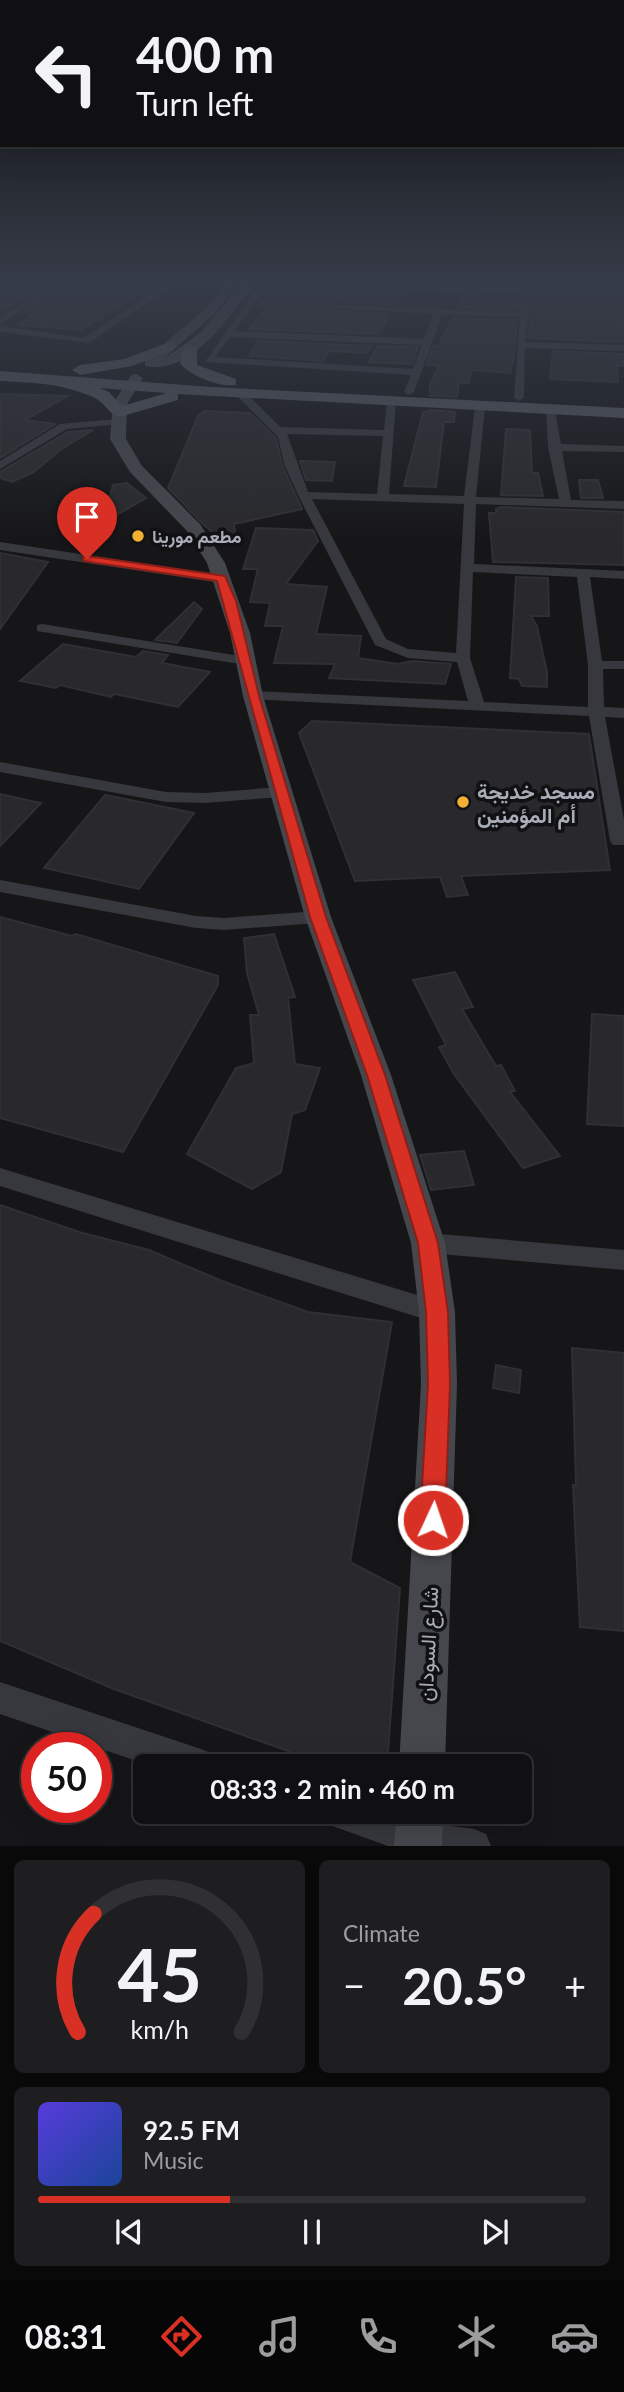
<!DOCTYPE html>
<html lang="en">
<head>
<meta charset="utf-8">
<style>
	body { margin:0; font-family:Lato,Vazirmatn,sans-serif; background:#1e1e20; color:#f1f3f6; height:100vh; display:flex; flex-direction:column; font-size:26px; white-space:nowrap }
	* { box-sizing:border-box; margin:0 }
	p { font-size:23px; color:#9c9d9f }
	.icon { flex:none; width:38px; height:38px; fill:none; stroke:currentColor; stroke-width:2; stroke-linecap:round; stroke-linejoin:round }
	.map { position:relative; height:1846px; overflow:hidden }
	.drawer { display:flex; flex-direction:column; gap:14px; padding:14px; background:#09090a; flex:1 }
	.drawer>* { flex:none }
	.guide { position:absolute; left:0px; top:0px; width:625px; height:147px; box-shadow:0 7px 28px #0002,0 0 0 2px #303032; background:#101012; color:#f1f3f6; overflow:hidden }
	.speed { position:absolute; left:21px; top:1732px; display:flex; gap:14px; font-size:35px; font-weight:700; text-align:center }
	.speed>* { display:grid; place-content:center; width:91px; height:91px; border-radius:50%; background:#101012; box-shadow:0 7px 28px #0002,0 0 0 2px #303032; line-height:1 }
	.speed .limit { border:10px solid #d22; background:#fff; color:#111 }
	.pin { position:absolute; display:grid; place-items:center; width:60px; height:60px; color:#fff; margin:-72px -30px; border-radius:50% 50% 50% 0; rotate:-45deg; box-shadow:0 0 7px #0007 }
	.pin .icon { rotate:45deg }
	.me { position:absolute; width:77px; margin:-38px; rotate:3deg; stroke-linejoin:round; filter:drop-shadow(0 0 5px #0008) }
	.turn { display:flex; align-items:center; gap:24px; height:147px; padding:0 21px; font-size:32px }
	.turn .icon { width:91px; height:91px; stroke-width:2.5 }
	.turn b { display:block; font-size:49px; line-height:60px }
	.big { font-size:52px; font-weight:700; line-height:1.1 }
	.drawer .card { flex:1; display:flex; flex-direction:column; justify-content:center; gap:10px; min-width:0; padding:0 24px; border-radius:10px; background:#1e1e20 }
	.drawer .dial { align-items:center; gap:0 }
	.dial svg { height:182px; overflow:visible; fill:none; stroke:#303032; stroke-width:7; stroke-linecap:round; text-anchor:middle }
	.dial text { fill:#f1f3f6; stroke:none }
	.song { display:flex; align-items:center; gap:21px }
	.cover { width:84px; height:84px; border-radius:10px; background:linear-gradient(135deg,hsl(250 70% 55%),hsl(220 70% 35%)) }
	.played { height:7px; border-radius:4px; background:linear-gradient(90deg,#d93025 35%,#303032 35%) }
	.keys { display:flex; justify-content:space-around; direction:ltr }
	.heat { display:flex; justify-content:space-between; align-items:center; font-size:38px; direction:ltr }
	.drawer .tiles { flex:1; display:grid; gap:14px; grid-template-columns:1fr 1fr }
	.card:last-child { grid-column:span 2 }
	.trip { position:absolute; left:133px; top:1754px; width:399px; height:70px; border-radius:10px; background:#101012; box-shadow:0 7px 28px #0002,0 0 0 2px #303032; font-weight:700; line-height:70px; text-align:center }
	.menu { display:flex; height:112px; justify-content:space-around; align-items:center; background:#060607; color:#9c9d9f }
	.menu .icon { width:49px; height:49px }
	.menu .selected { color:#d93025 }
	.menu b { font-size:32px; color:#f1f3f6 }
	.map>svg:first-child { display:block }
	.building { fill:#29292c; stroke:#303034; stroke-width:2 }
	.lines { fill:none; stroke-linecap:round; stroke-linejoin:round }
	.street { fill:#37383d; fill-rule:evenodd }
	.secondary { fill:#45474d; fill-rule:evenodd }
	.primary { fill:#53555c; fill-rule:evenodd }
	.route { fill:#d93025; stroke:#8d1f18; stroke-width:2 }
	.poi-dot { fill:#f2b134; stroke:#111113; stroke-width:2.5 }
	.labels { text-anchor:middle; dominant-baseline:central; stroke-width:7; stroke-linejoin:round; paint-order:stroke }
	.far-poi-label { font-size:18px; font-weight:bold; fill:#a8adb8; stroke:#111113; text-anchor:start }
	.poi-label { font-size:21px; font-weight:bold; fill:#a8adb8; stroke:#111113; text-anchor:start }
	.street-label { font-size:21px; fill:#a8adb8; stroke:#111113 }
</style>
</head>
<body>
<div class="map">
<svg width="624" height="1846" viewBox="0 0 624 1846">
	<rect width="100%" height="100%" fill="#161618"/>
	<g class="building">
		<polygon points="21,284 51,284 0,311 0,296"/>
		<polygon points="71,284 153,284 82,330 16,325 34,314 23,313"/>
		<polygon points="279,284 342,284 345,288 404,291 396,305 336,302 329,308 332,311 390,314 378,334 249,329 268,305 260,305 265,299 342,302 349,296 346,293 274,289"/>
		<polygon points="545,285 623,287 623,342 528,338 533,305 526,299 518,309 458,307 462,294 528,298 540,295"/>
		<polygon points="453,318 517,320 514,357 510,373 471,370 469,383 459,383 457,397 430,396 430,384 439,366 426,365 433,346 438,346"/>
		<polygon points="258,341 372,346 367,353 328,351 324,361 249,356"/>
		<polygon points="378,346 418,347 412,364 369,362"/>
		<polygon points="553,351 623,354 623,366 617,366 618,382 550,379"/>
		<polygon points="0,394 68,396 25,420 55,424 0,458"/>
		<polygon points="431,410 455,412 454,422 444,422 436,487 404,486 423,412"/>
		<polygon points="205,411 250,413 276,438 282,465 302,509 234,524 235,534 218,537 203,524 168,488 198,416"/>
		<polygon points="506,429 530,430 532,473 538,473 543,496 501,495"/>
		<polygon points="93,430 60,450 34,472 12,482 0,478 0,472 68,432"/>
		<polygon points="300,461 335,462 332,481 306,480"/>
		<polygon points="579,480 598,480 603,498 581,498"/>
		<polygon points="127,483 146,498 103,523 113,485"/>
		<polygon points="501,507 624,512 624,565 493,562 489,513 496,513 496,509"/>
		<polygon points="256,528 313,530 318,541 286,584 327,587 316,634 361,636 358,658 398,664 413,661 451,664 445,684 329,678 335,664 274,663 283,626 265,626 270,603 250,602 258,569 243,569"/>
		<polygon points="0,553 48,562 0,629"/>
		<polygon points="516,577 548,578 549,616 531,616 537,626 547,672 547,687 522,686 519,679 510,678"/>
		<polygon points="194,602 202,609 177,643 155,640"/>
		<polygon points="63,644 136,657 143,651 168,655 162,663 210,672 178,707 114,694 111,697 60,685 56,688 20,681"/>
		<polygon points="312,721 589,734 610,870 461,876 468,895 447,897 440,877 355,881 299,733"/>
		<polygon points="0,794 41,803 0,846"/>
		<polygon points="105,795 194,813 139,889 44,868"/>
		<polygon points="0,917 72,936 76,934 218,976 218,985 123,1152 0,1118"/>
		<polygon points="274,934 295,997 288,998 295,1064 320,1068 305,1110 292,1114 281,1172 252,1189 187,1154 236,1068 254,1063 250,1015 259,1015 247,973 244,938"/>
		<polygon points="455,972 473,1007 462,1009 496,1066 501,1065 515,1091 510,1092 560,1156 523,1168 454,1074 439,1047 446,1045 413,980"/>
		<polygon points="592,1014 624,1016 624,1126 587,1124"/>
		<polygon points="464,1151 474,1185 431,1190 420,1155"/>
		<polygon points="0,1205 79,1232 149,1250 222,1281 308,1312 392,1322 350,1562 400,1588 387,1766 302,1756 114,1689 0,1641"/>
		<polygon points="572,1348 624,1353 624,1631 580,1627 573,1485 576,1485"/>
		<polygon points="496,1365 521,1370 519,1393 493,1388"/>
	</g>
	<g class="lines">
		<g class="street">
			<polygon points="57,284 68,284 0,324 0,317"/>
			<polygon points="165,284 175,284 89,343 0,332 0,326 84,338"/>
			<path d="M260,284h8l-5,7 83,5 -4,3 -82,-3 -26,35 190,8 10,-25 -102,-6 4,-3 184,7 2,-7 4,-3 4,3 -5,37 99,3v6l-99,-3 -1,50 -5,3 -5,-3 6,-81 -78,-2 -28,77 -5,3 -5,-3 7,-17 -206,-13zM230,337l192,8 -9,24 -198,-12z"/>
			<polygon points="395,284 528,289 532,292 528,295 345,285"/>
			<path d="M237,392h8l35,35 104,3 3,-28 9,-2 -7,94 75,2 11,-89 5,-3 5,3 -9,90 83,2 -11,-52 -2,-38 9,2 6,33 63,2v6l-62,-1 9,49 53,1v8l-148,-5 -2,60 150,7v8l-34,-2 12,84h22v8h-21l1,38 20,1v10l-19,-1 19,103v25h-11l-3,-4 -21,-125 -341,-17v-6l5,-2 215,10 -11,-39 -49,-4 -33,-13 -77,-150 -14,-31 -6,-27 -41,-41zM287,434l96,2 -6,58 -69,-2zM312,499l152,5 -8,149 -48,-4 -22,-10zM473,572l104,5 11,88v42l-104,-5 -14,-44z"/>
			<polygon points="117,419 122,422 121,424 67,429 0,469 0,461 60,424"/>
			<polygon points="0,542 221,575 228,579 221,583 0,550"/>
			<polygon points="42,624 246,657 253,661 246,665 37,631 37,625"/>
			<polygon points="0,762 166,792 205,793 280,787 289,792 280,797 205,803 166,802 0,772"/>
			<polygon points="0,880 196,916 224,918 318,911 328,917 318,923 224,930 196,928 0,892"/>
			<polygon points="0,1168 437,1301 446,1304 450,1312 446,1320 437,1323 0,1186"/>
			<polygon points="428,1233 624,1250 624,1270 428,1253 419,1250 416,1243 419,1236"/>
			<polygon points="0,1682 201,1749 213,1754 218,1766 151,1766 0,1714"/>
			<polygon points="319,1811 388,1811 419,1822 474,1829 486,1834 491,1846 388,1846 324,1823"/>
		</g>
		<g class="secondary">
			<path d="M226,284h12l-25,31 -51,45 37,-26 43,-50h12c-24,32 -63,92 -109,82v-6l60,-51z"/>
			<polygon points="136,374 143,378 127,404 126,439 142,466 200,524 225,563 250,633 263,696 331,917 391,1075 445,1243 455,1312 457,1384 445,1766 399,1766 421,1384 419,1312 411,1243 361,1075 305,917 243,696 230,633 207,563 187,531 130,472 110,439 113,404 131,375"/>
			<polygon points="397,1811 443,1811 442,1846 394,1846"/>
		</g>
		<g class="primary">
			<polygon points="170,342 175,343 175,349 132,366 80,375 72,370 80,365 124,359"/>
			<path d="M190,344l7,4v17l39,14v6c-15,3 -46,-9 -56,-22l3,-15z"/>
			<path d="M0,371l211,16 413,21v10l-446,-24v6l-59,17c-11,-3 -15,-16 -26,-20 -33,-14 -57,-14 -93,-16zM99,388l68,5 -45,13 -13,-14z"/>
		</g>
	</g>
	<linearGradient id="sky" x2="0" y2="1"><stop stop-color="#0c0c0d"/><stop offset="0.52" stop-color="#363c48"/><stop offset="1" stop-color="#363c48" stop-opacity="0"/></linearGradient>
	<rect width="624" height="543" fill="url(#sky)"/>
	<polygon class="route" points="87,556 225,576 236,601 259,696 326,917 385,1075 438,1243 448,1312 450,1384 445,1520 441,1528 433,1532 424,1528 420,1520 428,1384 426,1312 418,1243 367,1075 310,917 217,581 83,561 83,557"/>
	<g class="poi-dot">
		<circle cx="138" cy="536" r="7"/>
		<circle cx="463" cy="802" r="7"/>
	</g>
	<g class="labels">
		<g class="far-poi-label">
			<text x="152" y="536">مطعم مورينا</text>
		</g>
		<g class="poi-label">
			<text x="477" y="790">مسجد خديجة<tspan x="477" dy="24">أم المؤمنين</tspan></text>
		</g>
		<g class="street-label">
			<text transform="translate(427 1644) rotate(-87)">شارع السودان</text>
		</g>
	</g>
</svg>
<div class="speed"><div class="limit">50</div></div>
<div class="pin" style="left:87px;top:559px;background:#d93025"><svg class="icon" aria-label="arrive" viewBox="0 0 24 24"><path d="M6 21V4h12l-3 4 3 4H6"/></svg></div>
<svg class="me" style="left:433px;top:1520px" viewBox="-20 -20 40 40"><circle r="17" fill="#d93025" stroke="#fff" stroke-width="3"/><path d="M0-11L8 9 0 5-8 9z" fill="#fff"/></svg>
<div class="trip">08:33 · 2 min · 460 m</div>
<div class="guide">
<div class="turn"><svg class="icon" aria-label="left" viewBox="0 0 24 24"><path d="M17 20v-9H6M10 6l-5 5 5 5"/></svg><div><b>400 m</b>Turn left</div></div>
</div>
</div>
<section class="drawer">
<div class="tiles">
<div class="card dial"><svg viewBox="0 0 100 80">
<path d="M14 69A42 42 0 1 1 86 69"/>
<path d="M14 69A42 42 0 0 1 21 17" stroke="#d93025"/>
<text x="50" y="56" font-size="32" font-weight="700">45</text>
<text x="50" y="72" font-size="11">km/h</text>
</svg></div>
<div class="card"><p>Climate</p>
<div class="heat"><a>−</a><b class="big">20.5°</b><a>+</a></div>
</div>
<div class="card">
<div class="song"><i class="cover"></i><div><b>92.5 FM</b><p>Music</p></div></div>
<div class="played"></div>
<div class="keys"><svg class="icon" aria-label="previous" viewBox="0 0 24 24"><path d="M18 5L8 12l10 7zM5 5v14"/></svg><svg class="icon" aria-label="pause" viewBox="0 0 24 24"><path d="M8 5v14M16 5v14"/></svg><svg class="icon" aria-label="next" viewBox="0 0 24 24"><path d="M6 5l10 7-10 7zM19 5v14"/></svg></div>
</div>
</div>
</section>
<nav class="menu">
<b>08:31</b>
<svg class="icon selected" aria-label="directions" viewBox="0 0 24 24"><path d="M12 3l9 9-9 9-9-9zM9 14v-3h6M13 9l2 2-2 2"/></svg>
<svg class="icon" aria-label="music" viewBox="0 0 24 24"><path d="M9 18V5l10-2v13"/><circle cx="6" cy="18" r="3"/><circle cx="16" cy="16" r="3"/></svg>
<svg class="icon" aria-label="phone" viewBox="0 0 24 24"><path d="M5 4h4l2 5-3 2q2 4 5 5l2-3 5 2v4C11 20 4 13 5 4z"/></svg>
<svg class="icon" aria-label="climate" viewBox="0 0 24 24"><path d="M12 3v18M4 7l16 10M4 17L20 7"/></svg>
<svg class="icon" aria-label="car" viewBox="0 0 24 24"><path d="M5 17H2v-5l4-1 3-4h7l3 4 3 1v5h-3M9 17h6M6 11h13"/><circle cx="7" cy="17" r="2"/><circle cx="17" cy="17" r="2"/></svg>
</nav>
</body>
</html>
